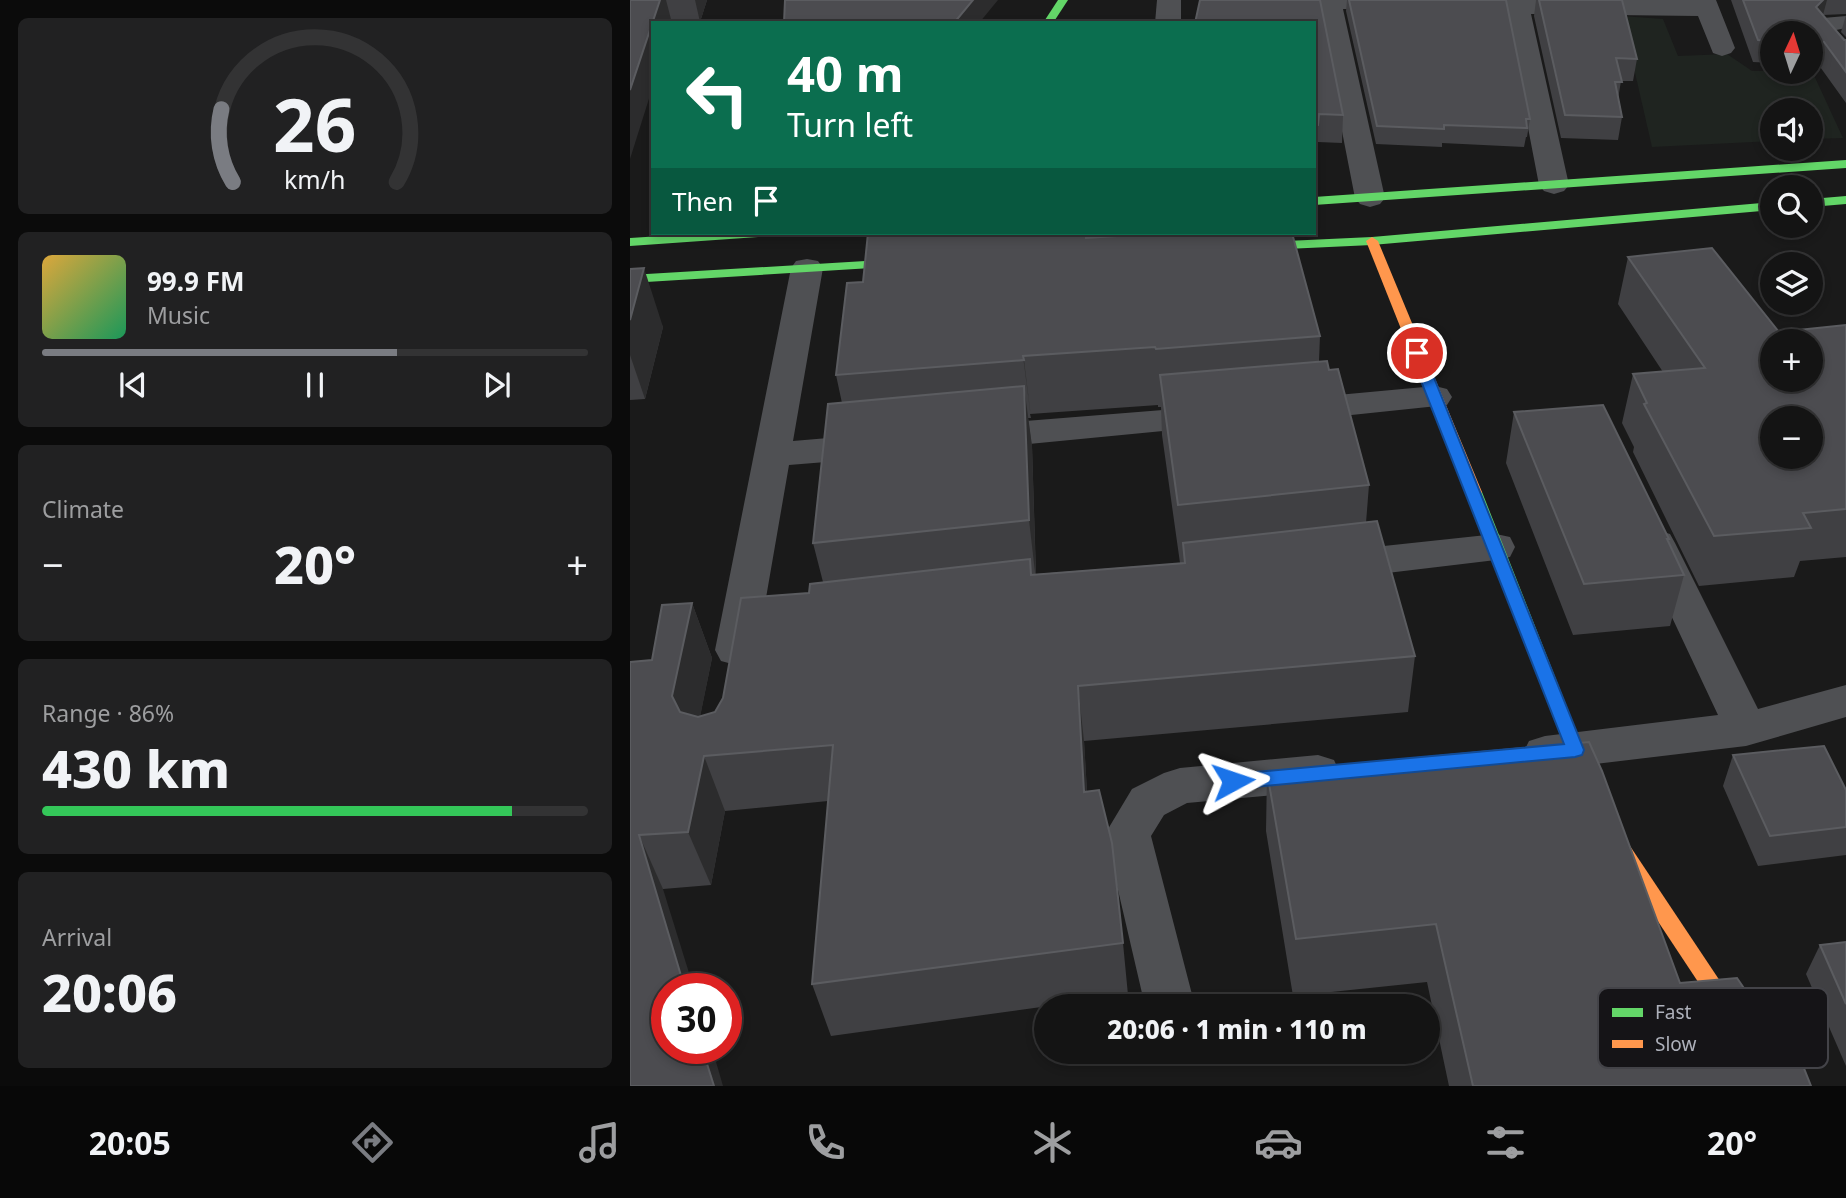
<!DOCTYPE html>
<html lang="en">
<head>
<meta charset="utf-8">
<style>
	body { margin:0; font-family:"Noto Sans",sans-serif; background:#212122; color:#f1f3f6; height:100vh; display:flex; flex-direction:column; font-size:26px; white-space:nowrap }
	* { box-sizing:border-box; margin:0 }
	p { font-size:23px; color:#9d9ea0 }
	.icon { flex:none; width:38px; height:38px; fill:none; stroke:currentColor; stroke-width:2; stroke-linecap:round; stroke-linejoin:round }
	.map { position:relative; flex:1; overflow:hidden }
	.details { display:flex; flex-direction:column; gap:18px; padding:18px; background:#0b0b0b; width:630px }
	.details>* { flex:none }
	.banner { position:absolute; left:21px; top:21px; width:665px; height:214px; border-radius:0px; box-shadow:0 4px 10px #0003,0 0 0 2px #333334; background:#0b6e4f; color:#fff; overflow:hidden }
	.needle { width:46px; rotate:4deg }
	.fabs { position:absolute; left:1130px; top:21px; display:grid; gap:14px }
	.fabs a { display:grid; place-items:center; width:63px; height:63px; border-radius:50%; background:#141414; box-shadow:0 4px 10px #0003,0 0 0 2px #333334; font-size:35px }
	.speed { position:absolute; left:21px; top:973px; display:flex; gap:14px; font-size:35px; font-weight:700; text-align:center }
	.speed>* { display:grid; place-content:center; width:91px; height:91px; border-radius:50%; background:#141414; box-shadow:0 4px 10px #0003,0 0 0 2px #333334; line-height:1 }
	.speed .limit { border:10px solid #d22; background:#fff; color:#111 }
	.pin { position:absolute; display:grid; place-items:center; width:60px; height:60px; color:#fff; margin:-30px; border:4px solid #fff; border-radius:50%; box-shadow:0 2px 7px #0007 }
	.me { position:absolute; width:77px; margin:-38px; rotate:85deg; stroke-linejoin:round; filter:drop-shadow(0 0 5px #0008) }
	.turn { display:flex; align-items:center; gap:24px; height:147px; padding:0 21px; font-size:32px }
	.turn .icon { width:91px; height:91px; stroke-width:2.5 }
	.turn b { display:block; font-size:49px; line-height:60px }
	.then { display:flex; align-items:center; height:66px; padding:0 21px; background:#0003; gap:14px; font-size:26px }
	.big { font-size:52px; font-weight:800; line-height:1.1 }
	.details .widget { flex:1; display:flex; flex-direction:column; justify-content:center; gap:10px; min-width:0; padding:0 24px; border-radius:10px; background:#212122 }
	.details .dial { align-items:center; gap:0 }
	.dial svg { height:182px; overflow:visible; fill:none; stroke:#333334; stroke-width:7; stroke-linecap:round; text-anchor:middle }
	.dial text { fill:#f1f3f6; stroke:none }
	.song { display:flex; align-items:center; gap:21px }
	.cover { width:84px; height:84px; border-radius:10px; background:linear-gradient(135deg,hsl(40 70% 55%),hsl(150 70% 35%)) }
	.played { height:7px; border-radius:4px; background:linear-gradient(90deg,#7a7c82 65%,#333334 65%) }
	.keys { display:flex; justify-content:space-around; direction:ltr }
	.heat { display:flex; justify-content:space-between; align-items:center; font-size:38px; direction:ltr }
	.charge { height:10px; border-radius:5px; background:linear-gradient(90deg,#34c759 86%,#333334 0) }
	.trip { position:absolute; left:404px; top:994px; width:406px; height:70px; border-radius:35px; background:#141414; box-shadow:0 4px 10px #0003,0 0 0 2px #333334; font-weight:800; line-height:70px; text-align:center }
	.tabs { display:flex; height:112px; justify-content:space-around; align-items:center; background:#080808; color:#9d9ea0 }
	.tabs .icon { width:49px; height:49px }
	.tabs .selected { color:#7a7c82 }
	.tabs b { font-size:32px; color:#f1f3f6 }
	main { display:flex; flex:1; min-height:0 }
	.map>svg:first-child { display:block }
	.green { fill:#1f2420 }
	.lines { fill:none; stroke-linecap:round; stroke-linejoin:round }
	.lane { fill:#4f5053; fill-rule:evenodd }
	.street { fill:#4f5053; fill-rule:evenodd }
	.fast { fill:#63d668; fill-rule:evenodd }
	.slow { fill:#ff974d; fill-rule:evenodd }
	.wall { fill:#404043; fill-rule:evenodd }
	.shaded-wall { fill:#2c2c2d }
	.building { fill:#4c4c50; stroke:#5b5c60; stroke-width:2; fill-rule:evenodd }
	.route { fill:#1a73e8; stroke:#114b97; stroke-width:2 }
	.key { fill:#151417; stroke:#434348; stroke-width:2 }
	.key-label { font-size:19px; fill:#adb0ba }
</style>
</head>
<body>
<main>
<section class="details">
<div class="widget dial"><svg viewBox="0 0 100 80">
<path d="M14 69A42 42 0 1 1 86 69"/>
<path d="M14 69A42 42 0 0 1 9 37" stroke="#7a7c82"/>
<text x="50" y="56" font-size="32" font-weight="700">26</text>
<text x="50" y="72" font-size="11">km/h</text>
</svg></div>
<div class="widget">
<div class="song"><i class="cover"></i><div><b>99.9 FM</b><p>Music</p></div></div>
<div class="played"></div>
<div class="keys"><svg class="icon" aria-label="previous" viewBox="0 0 24 24"><path d="M18 5L8 12l10 7zM5 5v14"/></svg><svg class="icon" aria-label="pause" viewBox="0 0 24 24"><path d="M8 5v14M16 5v14"/></svg><svg class="icon" aria-label="next" viewBox="0 0 24 24"><path d="M6 5l10 7-10 7zM19 5v14"/></svg></div>
</div>
<div class="widget"><p>Climate</p>
<div class="heat"><a>−</a><b class="big">20°</b><a>+</a></div>
</div>
<div class="widget"><p>Range · 86%</p><b class="big">430 km</b><div class="charge"></div></div>
<div class="widget"><p>Arrival</p><b class="big">20:06</b></div>
</section>
<div class="map">
<svg width="1216" height="1086" viewBox="0 0 1216 1086">
	<rect width="100%" height="100%" fill="#1a1a1a"/>
	<polygon class="green" points="992,16 1033,19 1048,56 1097,54 1122,71 1182,71 1213,138 1181,139 1181,110 1143,110 1143,141 1022,147"/>
	<g class="lines">
		<polygon class="lane" points="1216,16 1216,28 1206,30 1216,40 1216,61 1208,59 1183,29 1193,18"/>
		<g class="street">
			<polygon points="527,0 551,0 551,23 525,23"/>
			<polygon points="652,0 781,0 783,3 780,8 771,10 713,9 755,198 750,204 740,207 730,204 725,198 688,8 655,5"/>
			<polygon points="818,0 1086,0 1105,48 1101,53 1092,56 1083,53 1068,16 901,14 939,185 934,191 924,194 914,191 909,185 876,13 818,10 815,5"/>
			<polygon points="177,259 188,261 193,268 163,441 245,434 258,438 263,446 258,454 245,458 159,465 127,650 121,661 106,665 91,661 85,650 161,268 166,261"/>
			<polygon points="805,386 817,389 822,397 817,405 664,421 652,418 646,410 652,402 664,399"/>
			<polygon points="583,406 595,409 601,417 595,425 347,449 334,445 329,437 334,429 347,425"/>
			<polygon points="1026,530 1040,534 1045,543 1128,709 1216,685 1216,717 1116,746 915,770 899,765 893,753 899,741 915,736 1088,715 1007,543 1012,534"/>
			<polygon points="866,534 880,537 885,547 880,557 866,560 707,579 693,575 687,565 693,555 707,551"/>
			<polygon points="688,755 704,760 710,773 704,786 688,791 557,803 534,815 521,836 565,1006 515,1006 475,834 502,789 534,773 550,768"/>
		</g>
		<g class="fast">
			<polygon points="428,0 438,0 423,23 413,23"/>
			<polygon points="1216,160 1216,168 684,205 684,197"/>
			<polygon points="1216,196 1216,204 1181,207 1181,199"/>
			<polygon points="1143,202 1143,210 742,245 615,251 609,247 615,243 742,237"/>
			<polygon points="78,233 134,233 128,237 0,246 0,238"/>
			<polygon points="285,258 290,259 290,265 0,283 0,275"/>
			<polygon points="844,487 852,492 954,750 973,791 970,796 964,798 958,796 936,750 836,492"/>
		</g>
		<g class="slow">
			<polygon points="742,237 748,241 852,492 849,496 844,497 836,492 736,241"/>
			<polygon points="989,838 996,840 1160,1086 1137,1086 982,852 980,846 982,840"/>
		</g>
	</g>
	<g class="wall">
		<polygon points="0,0 77,0 70,22 58,23 23,23"/>
		<polygon points="717,0 876,0 900,119 897,137 896,137 894,147 812,143 812,147 746,144 716,11"/>
		<polygon points="906,0 992,0 1007,59 1003,81 991,81 988,99 992,117 988,140 931,138 904,16"/>
		<polygon points="1101,0 1216,0 1216,14 1193,15 1214,40 1216,40 1216,103 1188,64 1181,64 1181,33 1143,33 1143,63 1123,62"/>
		<polygon points="1216,15 1216,37 1211,32"/>
		<polygon points="684,23 713,115 712,143 688,142 687,153 684,153"/>
		<path d="M456,238l234,98 -1,25 10,9 40,115 -3,38 49,133 -7,56 -324,29 3,50 36,152 5,52 -297,41 -19,-52 16,-183 -103,10 -14,74 -48,4 -33,197v-424l22,-2 40,-57 20,55 -12,58 15,-4 94,-119 14,-11 -10,-39 29,-140 -6,-28 27,-93zM528,405v2h3l1,28 18,128 -144,11 -4,-128 -4,-28h3l-1,-4z"/>
		<polygon points="998,257 1149,332 1216,325 1216,557 1170,561 1164,577 1069,586 1003,452 1004,447 992,423 1003,374 1033,372 988,304"/>
		<polygon points="0,269 33,327 15,399 0,400"/>
		<polygon points="884,412 1039,539 1038,542 1054,575 1040,626 943,635 876,463"/>
		<polygon points="1103,755 1216,790 1216,855 1128,866 1093,786"/>
		<polygon points="637,772 1050,983 1181,1086 819,1086 797,982 663,996 636,831"/>
		<polygon points="1216,942 1216,1066 1176,974 1190,945"/>
	</g>
	<g class="shaded-wall">
		<polygon points="30,0 36,0 42,23 23,23 23,86 0,159 0,90"/>
		<polygon points="65,0 77,0 70,22"/>
		<polygon points="343,0 368,0 349,23 324,23"/>
		<polygon points="1193,0 1197,0 1193,15 1186,7"/>
		<polygon points="14,268 33,327 15,399 0,355 0,320"/>
		<polygon points="393,356 401,418 394,360"/>
		<polygon points="394,386 402,446 406,581 399,520"/>
		<polygon points="62,603 82,658 63,752 42,696"/>
		<polygon points="448,686 454,741 460,846 454,792"/>
		<polygon points="74,756 95,811 81,885 58,832"/>
		<polygon points="9,835 33,889 64,989 55,989"/>
		<polygon points="72,1048 82,1048 93,1086 84,1086"/>
	</g>
	<g class="building">
		<polygon points="0,0 30,0 0,90"/>
		<polygon points="155,0 343,0 324,23 154,23"/>
		<polygon points="570,0 690,0 713,115 689,114 688,125 684,125 684,23 565,23"/>
		<polygon points="719,0 876,0 900,119 896,119 897,128 814,125 814,129 747,126"/>
		<polygon points="909,0 992,0 1007,59 986,58 992,82 985,82 992,117 935,115"/>
		<polygon points="1113,0 1193,0 1186,7 1214,40 1216,40 1216,72 1194,42 1181,42 1181,33 1143,33 1143,41 1128,40"/>
		<polygon points="238,233 456,233 456,238 536,233 662,233 690,336 526,349 525,347 393,356 394,360 206,375 217,283 233,282"/>
		<path d="M1082,248l67,84 67,-7v184l-43,4 8,15 -97,8 -70,-132 3,-1 -14,-29 72,-6 -77,-111zM1143,341h38v39h-38zM1143,418h38v39h-38z"/>
		<polygon points="14,268 0,320 0,269"/>
		<polygon points="697,361 699,370 708,369 739,485 548,505 530,375"/>
		<polygon points="394,386 399,520 183,543 198,404"/>
		<polygon points="973,405 1039,539 1037,539 1054,575 954,584 884,412"/>
		<polygon points="747,521 785,656 448,686 454,792 469,790 482,843 493,943 182,984 203,745 74,756 58,832 9,835 55,989 37,989 37,1048 72,1048 84,1086 0,1086 0,662 22,660 32,605 62,603 42,696 50,712 68,717 85,712 93,698 111,598 179,593 180,584 400,559 401,575 555,563 553,543"/>
		<polygon points="959,742 972,771 1050,983 1107,978 1144,1032 1160,1033 1181,1086 843,1086 806,924 666,939 637,772"/>
		<polygon points="1194,746 1216,790 1216,827 1140,836 1103,755"/>
		<polygon points="1216,942 1216,1004 1190,945"/>
	</g>
	<polygon class="route" points="787,348 794,353 954,750 952,755 945,757 603,789 596,787 593,781 596,776 603,774 934,744 780,353"/>
	<rect x="968" y="988" width="230" height="80" rx="10" class="key"/>
	<rect x="982" y="1008" width="31" height="9" fill="#63d668"/>
	<rect x="982" y="1040" width="31" height="8" fill="#ff974d"/>
	<g class="key-label">
		<text x="1025" y="1019">Fast</text>
		<text x="1025" y="1051">Slow</text>
	</g>
</svg>
<div class="fabs">
<a><svg class="needle" viewBox="-14 -14 28 28"><path d="M0-13l5 13h-10z" fill="#e53935"/><path d="M0 13l5-13h-10z" fill="#9d9ea0"/></svg></a>
<a><svg class="icon" aria-label="sound" viewBox="0 0 24 24"><path d="M4 9h4l5-4v14l-5-4H4zM17 9q2 3 0 6"/></svg></a>
<a><svg class="icon" aria-label="search" viewBox="0 0 24 24"><circle cx="10" cy="10" r="6"/><path d="M15 15l6 6"/></svg></a>
<a><svg class="icon" aria-label="layers" viewBox="0 0 24 24"><path d="M12 4l9 5-9 5-9-5zM3 14l9 5 9-5"/></svg></a>
<a>+</a>
<a>−</a>
</div>
<div class="speed"><div class="limit">30</div></div>
<div class="pin" style="left:787px;top:353px;background:#d93025"><svg class="icon" aria-label="arrive" viewBox="0 0 24 24"><path d="M6 21V4h12l-3 4 3 4H6"/></svg></div>
<svg class="me" style="left:603px;top:781px" viewBox="-20 -20 40 40"><path d="M0-17L14 15 0 8-14 15z" fill="#1a73e8" stroke="#fff" stroke-width="4"/></svg>
<div class="trip">20:06 · 1 min · 110 m</div>
<div class="banner">
<div class="turn"><svg class="icon" aria-label="left" viewBox="0 0 24 24"><path d="M17 20v-9H6M10 6l-5 5 5 5"/></svg><div><b>40 m</b>Turn left</div></div>
<div class="then">Then<svg class="icon" aria-label="arrive" viewBox="0 0 24 24"><path d="M6 21V4h12l-3 4 3 4H6"/></svg></div>
</div>
</div>
</main>
<nav class="tabs">
<b>20:05</b>
<svg class="icon selected" aria-label="directions" viewBox="0 0 24 24"><path d="M12 3l9 9-9 9-9-9zM9 14v-3h6M13 9l2 2-2 2"/></svg>
<svg class="icon" aria-label="music" viewBox="0 0 24 24"><path d="M9 18V5l10-2v13"/><circle cx="6" cy="18" r="3"/><circle cx="16" cy="16" r="3"/></svg>
<svg class="icon" aria-label="phone" viewBox="0 0 24 24"><path d="M5 4h4l2 5-3 2q2 4 5 5l2-3 5 2v4C11 20 4 13 5 4z"/></svg>
<svg class="icon" aria-label="climate" viewBox="0 0 24 24"><path d="M12 3v18M4 7l16 10M4 17L20 7"/></svg>
<svg class="icon" aria-label="car" viewBox="0 0 24 24"><path d="M5 17H2v-5l4-1 3-4h7l3 4 3 1v5h-3M9 17h6M6 11h13"/><circle cx="7" cy="17" r="2"/><circle cx="17" cy="17" r="2"/></svg>
<svg class="icon" aria-label="filters" viewBox="0 0 24 24"><path d="M4 7h16M4 17h16"/><circle cx="9" cy="7" r="2"/><circle cx="15" cy="17" r="2"/></svg>
<b>20°</b>
</nav>
</body>
</html>
